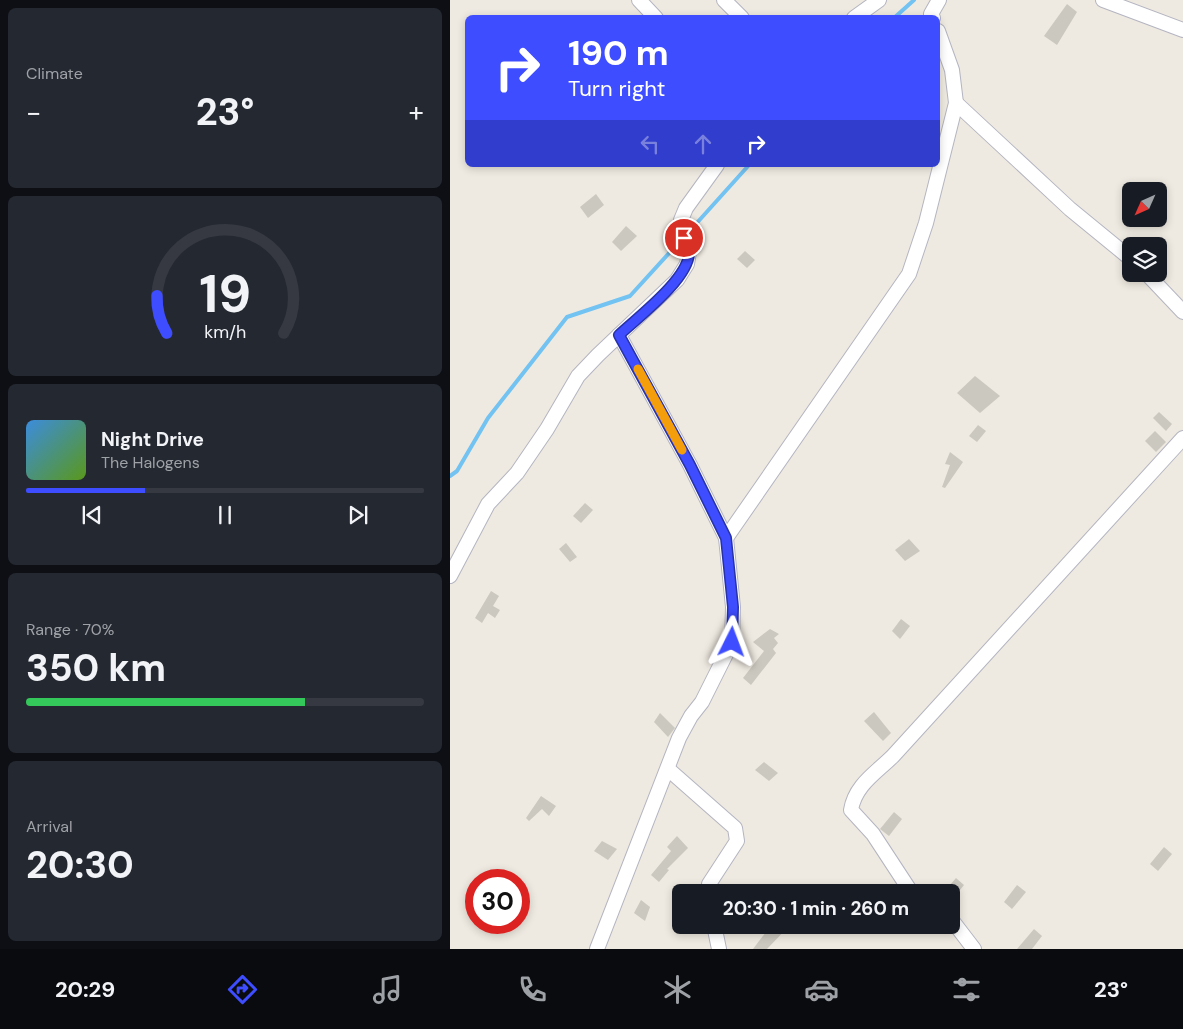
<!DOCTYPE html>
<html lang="en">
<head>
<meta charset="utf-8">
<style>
	body { margin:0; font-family:"DM Sans",sans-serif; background:#242831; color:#f1f3f6; height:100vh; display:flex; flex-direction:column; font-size:19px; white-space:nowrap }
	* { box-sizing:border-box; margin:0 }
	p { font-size:16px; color:#9ea1a6 }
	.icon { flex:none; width:28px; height:28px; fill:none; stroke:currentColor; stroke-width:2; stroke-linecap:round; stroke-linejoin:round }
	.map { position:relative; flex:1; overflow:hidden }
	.side { display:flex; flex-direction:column; gap:8px; padding:8px; background:#0d0f14; width:450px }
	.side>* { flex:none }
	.top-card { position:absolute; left:15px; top:15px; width:475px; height:152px; border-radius:8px; box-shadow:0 2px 8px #0003; background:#3e4dff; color:#fff; overflow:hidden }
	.needle { width:32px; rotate:225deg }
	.tools { position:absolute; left:672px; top:182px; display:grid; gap:10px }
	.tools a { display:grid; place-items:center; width:45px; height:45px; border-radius:8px; background:#171b24; box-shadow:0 2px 8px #0003; font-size:25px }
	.speed { position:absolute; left:15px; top:869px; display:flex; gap:10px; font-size:25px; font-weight:700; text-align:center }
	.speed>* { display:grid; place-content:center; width:65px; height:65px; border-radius:50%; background:#171b24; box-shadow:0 2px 8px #0003; line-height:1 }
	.speed .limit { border:8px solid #d22; background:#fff; color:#111 }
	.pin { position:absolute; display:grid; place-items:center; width:42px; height:42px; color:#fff; margin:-21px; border:2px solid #fff; border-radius:50%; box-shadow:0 1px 5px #0007 }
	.me { position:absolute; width:55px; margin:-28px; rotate:3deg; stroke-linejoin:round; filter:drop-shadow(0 0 4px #0008) }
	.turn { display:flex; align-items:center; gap:18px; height:105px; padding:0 20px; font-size:22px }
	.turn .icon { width:65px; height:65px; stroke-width:2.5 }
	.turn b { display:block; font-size:35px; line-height:42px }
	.lanes { display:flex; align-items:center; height:48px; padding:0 20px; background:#0003; justify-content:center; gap:25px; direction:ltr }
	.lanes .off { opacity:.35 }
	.big { font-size:38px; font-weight:700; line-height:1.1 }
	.side .card { flex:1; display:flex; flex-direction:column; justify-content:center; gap:8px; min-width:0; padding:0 18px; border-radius:8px; background:#242831 }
	.side .dial { align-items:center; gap:0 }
	.dial svg { height:130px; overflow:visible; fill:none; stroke:#363941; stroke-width:7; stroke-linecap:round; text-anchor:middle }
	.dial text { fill:#f1f3f6; stroke:none }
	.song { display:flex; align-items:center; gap:15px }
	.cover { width:60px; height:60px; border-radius:8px; background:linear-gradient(135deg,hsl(210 70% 55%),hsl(90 70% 35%)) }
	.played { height:5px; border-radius:2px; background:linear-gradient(90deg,#3e4dff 30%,#363941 30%) }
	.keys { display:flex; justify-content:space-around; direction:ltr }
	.heat { display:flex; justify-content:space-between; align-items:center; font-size:28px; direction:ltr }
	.charge { height:8px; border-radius:4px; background:linear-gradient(90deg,#34c759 70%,#363941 0) }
	.trip { position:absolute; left:222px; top:884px; width:288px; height:50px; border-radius:8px; background:#171b24; box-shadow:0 2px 8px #0003; font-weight:700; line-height:50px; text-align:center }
	.dock { display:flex; height:80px; justify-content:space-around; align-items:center; background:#090b0e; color:#9ea1a6 }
	.dock .icon { width:35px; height:35px }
	.dock .selected { color:#3e4dff }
	.dock b { font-size:22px; color:#f1f3f6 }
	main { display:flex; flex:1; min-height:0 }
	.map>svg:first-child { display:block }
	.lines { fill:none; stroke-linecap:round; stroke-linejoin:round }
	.stream { stroke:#72c2f2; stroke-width:4 }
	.building { fill:#cbc8bf }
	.minor-casing { stroke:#b4b5c1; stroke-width:16 }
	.minor { stroke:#fff; stroke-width:14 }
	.route-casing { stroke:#2832a6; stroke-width:12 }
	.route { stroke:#3e4dff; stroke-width:9 }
	.slow { stroke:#f59e0b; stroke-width:9 }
</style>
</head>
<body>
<main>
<section class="side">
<div class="card"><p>Climate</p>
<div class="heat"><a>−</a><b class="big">23°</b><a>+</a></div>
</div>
<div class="card dial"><svg viewBox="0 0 100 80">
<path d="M14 69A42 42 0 1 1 86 69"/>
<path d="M14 69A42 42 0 0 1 8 46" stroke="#3e4dff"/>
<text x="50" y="56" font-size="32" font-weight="700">19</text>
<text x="50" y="72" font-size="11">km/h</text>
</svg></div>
<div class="card">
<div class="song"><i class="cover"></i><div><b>Night Drive</b><p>The Halogens</p></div></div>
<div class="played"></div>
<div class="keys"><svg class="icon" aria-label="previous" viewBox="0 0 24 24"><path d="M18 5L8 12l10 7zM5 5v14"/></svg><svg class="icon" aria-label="pause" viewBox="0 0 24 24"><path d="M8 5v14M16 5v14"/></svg><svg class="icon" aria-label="next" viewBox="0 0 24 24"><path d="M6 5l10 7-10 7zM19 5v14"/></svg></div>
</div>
<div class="card"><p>Range · 70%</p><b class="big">350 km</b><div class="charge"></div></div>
<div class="card"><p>Arrival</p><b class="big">20:30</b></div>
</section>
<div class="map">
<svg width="733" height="949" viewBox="0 0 733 949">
	<rect width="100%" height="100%" fill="#efeae1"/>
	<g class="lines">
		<g class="stream">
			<polyline points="444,18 464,0"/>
			<polyline points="236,235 299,165"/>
			<polyline points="0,476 7,471 38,418 117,317 180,296 231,240"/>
		</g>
	</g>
	<g class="building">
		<polygon points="617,4 627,12 607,45 594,36"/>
		<polygon points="146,194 154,205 138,218 130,207"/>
		<polygon points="176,226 187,236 171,251 162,242"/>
		<polygon points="295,251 305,260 297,268 287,259"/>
		<polygon points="525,376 550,396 530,413 507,393"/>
		<polygon points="709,412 722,424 716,431 703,418"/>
		<polygon points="528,425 536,431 527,442 519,436"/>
		<polygon points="705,431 716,442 706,452 695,441"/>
		<polygon points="500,452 513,462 495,488 492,487 500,465 495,464"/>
		<polygon points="135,503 143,510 131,523 123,516"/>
		<polygon points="459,539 470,551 455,561 445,550"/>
		<polygon points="116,543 127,557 120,562 109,549"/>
		<polygon points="41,591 49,596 43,606 50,610 45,618 38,613 32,623 25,618"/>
		<polygon points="451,619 460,626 450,639 442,631"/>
		<polygon points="320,629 329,634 324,638 328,643 323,649 326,653 301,685 293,678 314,651 303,642"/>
		<polygon points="424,712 441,733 433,741 414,721"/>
		<polygon points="210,713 225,728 218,737 204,722"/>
		<polygon points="314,762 328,773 319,781 305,770"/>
		<polygon points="91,796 106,806 99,816 92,809 79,821 76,818"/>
		<polygon points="444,812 452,819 439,836 430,829"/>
		<polygon points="227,836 238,848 217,869 219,870 209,882 201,875 221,851 217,847"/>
		<polygon points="152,841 167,849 158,860 144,851"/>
		<polygon points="714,847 722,854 708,871 700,864"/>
		<polygon points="506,878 514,885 501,901 501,892 494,892"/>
		<polygon points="567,885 576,892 562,909 554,902"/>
		<polygon points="191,900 200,907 195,921 184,913"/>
		<polygon points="310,925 340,925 317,949 303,949 316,932"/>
		<polygon points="584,929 592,936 582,949 567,949"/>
	</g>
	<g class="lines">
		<g class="minor-casing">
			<g id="minor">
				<polyline points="189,0 206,18"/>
				<polyline points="274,0 292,18"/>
				<polyline points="653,0 733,30"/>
				<polyline points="404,18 429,0"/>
				<polyline points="483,18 481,14 489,0"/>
				<polyline points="506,103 620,209 681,259"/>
				<polyline points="697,274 733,312"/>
				<polyline points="276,538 459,274 476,223 506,103 502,70 488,31"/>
				<polyline points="0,576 38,504 67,473 97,429 128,376 148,355 227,280 237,264 239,252 232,235 231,220 236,208 267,165"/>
				<polyline points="218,769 285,828 287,841 259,884 259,892"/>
				<path d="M461,892l-38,-58 -22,-24c4,-25 25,-37 42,-54l290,-318"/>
				<polyline points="501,919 524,949"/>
				<polyline points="264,925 269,949"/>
				<polyline points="147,949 229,738 241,716 252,702 282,642 283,607 276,538 240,465 169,335"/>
			</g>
		</g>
		<use href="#minor" class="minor"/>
	</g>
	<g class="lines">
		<g class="route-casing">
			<path id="route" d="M234,238c1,4 5,10 5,14 1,26 -52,66 -70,83l71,130 36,73 7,69 -1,35"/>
		</g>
		<use href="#route" class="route"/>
		<polyline class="slow" points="188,369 232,450"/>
	</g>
</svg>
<div class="tools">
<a><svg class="needle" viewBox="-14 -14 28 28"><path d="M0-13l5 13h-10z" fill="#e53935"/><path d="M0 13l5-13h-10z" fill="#9ea1a6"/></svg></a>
<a><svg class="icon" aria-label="layers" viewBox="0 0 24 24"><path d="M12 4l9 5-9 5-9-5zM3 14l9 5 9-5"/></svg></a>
</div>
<div class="speed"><div class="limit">30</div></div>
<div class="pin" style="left:234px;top:238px;background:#d93025"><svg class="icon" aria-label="arrive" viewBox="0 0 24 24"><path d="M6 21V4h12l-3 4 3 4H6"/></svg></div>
<svg class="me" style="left:282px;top:642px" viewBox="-20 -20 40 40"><path d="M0-17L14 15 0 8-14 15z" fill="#3e4dff" stroke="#fff" stroke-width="4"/></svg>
<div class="trip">20:30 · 1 min · 260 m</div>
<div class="top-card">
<div class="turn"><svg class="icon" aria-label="right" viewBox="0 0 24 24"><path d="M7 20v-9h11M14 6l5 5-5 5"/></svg><div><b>190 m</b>Turn right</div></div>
<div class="lanes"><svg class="icon off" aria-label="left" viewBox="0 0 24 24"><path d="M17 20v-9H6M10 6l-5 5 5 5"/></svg><svg class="icon off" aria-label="ahead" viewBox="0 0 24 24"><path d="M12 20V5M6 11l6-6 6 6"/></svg><svg class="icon" aria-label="right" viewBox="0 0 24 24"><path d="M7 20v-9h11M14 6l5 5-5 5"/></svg></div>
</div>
</div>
</main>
<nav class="dock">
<b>20:29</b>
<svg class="icon selected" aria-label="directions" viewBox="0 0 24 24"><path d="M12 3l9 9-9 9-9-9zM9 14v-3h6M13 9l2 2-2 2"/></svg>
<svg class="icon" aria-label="music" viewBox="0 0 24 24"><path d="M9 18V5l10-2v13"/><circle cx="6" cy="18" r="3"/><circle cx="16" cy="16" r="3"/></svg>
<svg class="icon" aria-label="phone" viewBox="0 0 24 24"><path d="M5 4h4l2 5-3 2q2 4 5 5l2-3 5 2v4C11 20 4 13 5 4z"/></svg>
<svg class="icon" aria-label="climate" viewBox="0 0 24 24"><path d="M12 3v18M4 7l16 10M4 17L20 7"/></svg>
<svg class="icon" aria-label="car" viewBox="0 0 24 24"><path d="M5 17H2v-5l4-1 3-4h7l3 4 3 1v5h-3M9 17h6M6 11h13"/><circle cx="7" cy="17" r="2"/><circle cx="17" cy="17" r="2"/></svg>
<svg class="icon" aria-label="filters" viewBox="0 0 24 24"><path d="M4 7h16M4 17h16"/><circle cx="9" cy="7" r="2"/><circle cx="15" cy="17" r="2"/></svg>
<b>23°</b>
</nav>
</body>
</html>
